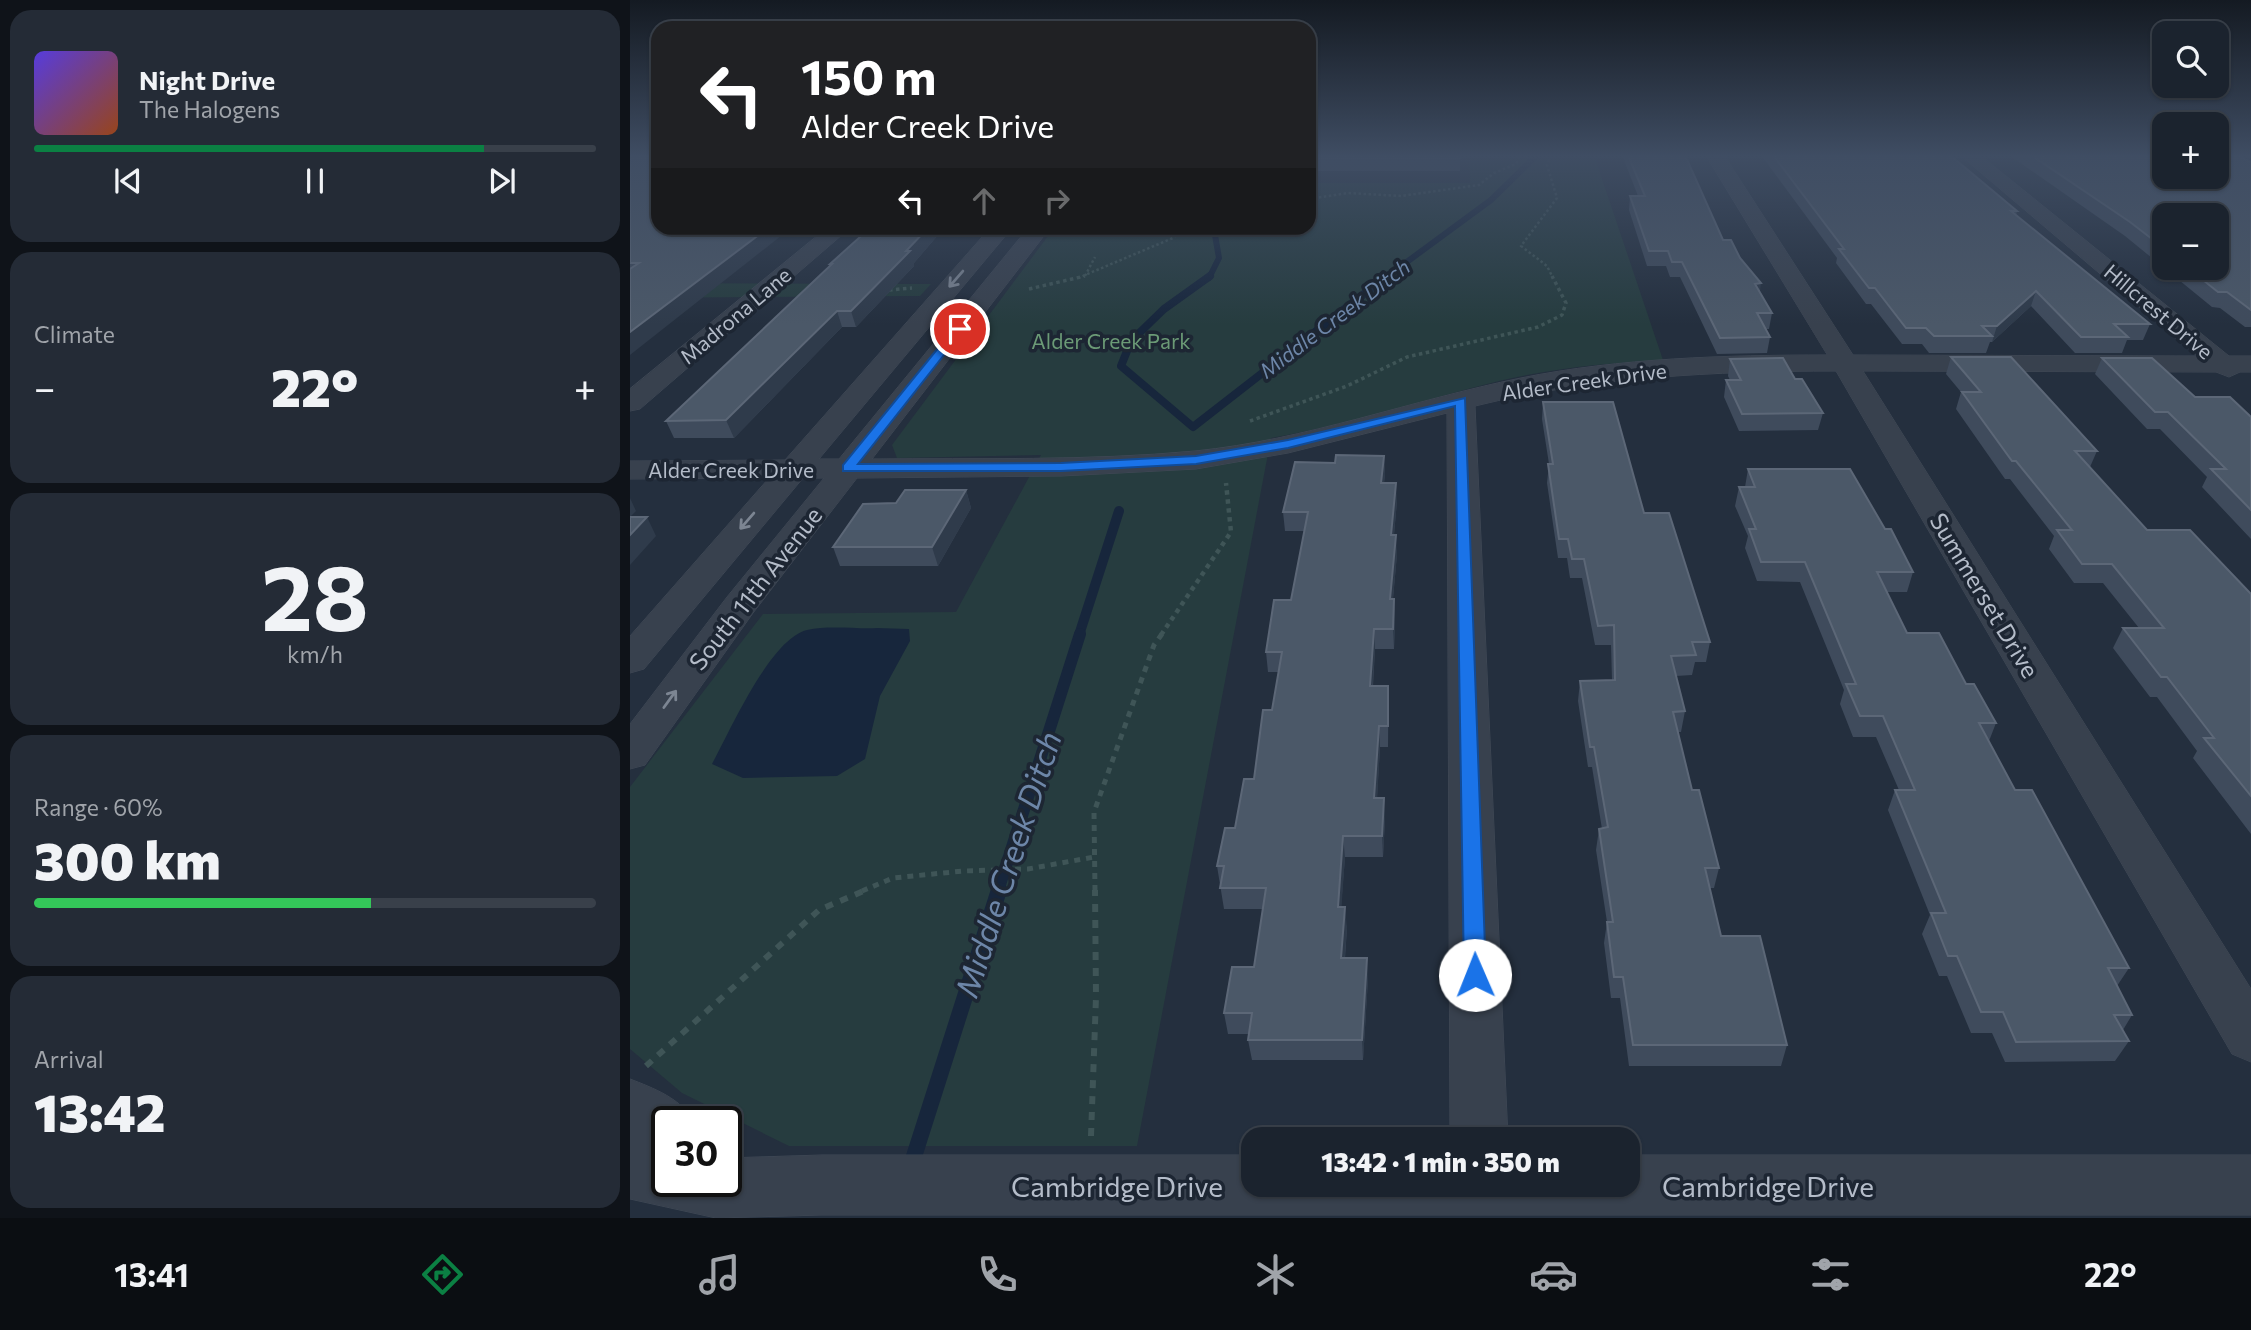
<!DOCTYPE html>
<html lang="en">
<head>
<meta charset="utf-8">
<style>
	body { margin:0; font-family:Commissioner,sans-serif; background:#242b36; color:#f1f3f6; height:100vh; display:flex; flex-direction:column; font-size:26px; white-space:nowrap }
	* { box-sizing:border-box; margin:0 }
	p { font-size:23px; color:#a0a4aa }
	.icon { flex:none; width:38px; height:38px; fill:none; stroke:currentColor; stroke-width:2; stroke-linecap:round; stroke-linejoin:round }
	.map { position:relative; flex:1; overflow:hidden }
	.sheet { display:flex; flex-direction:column; gap:10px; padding:10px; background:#0f1319; width:630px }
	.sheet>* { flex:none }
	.top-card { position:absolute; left:21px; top:21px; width:665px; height:214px; border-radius:21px; box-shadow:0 2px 5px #0004,0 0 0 2px #39404a; background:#202124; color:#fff; overflow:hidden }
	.fabs { position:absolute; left:1522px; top:21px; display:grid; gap:14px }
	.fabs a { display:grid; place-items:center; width:77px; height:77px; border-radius:14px; background:#1b232e; box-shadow:0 2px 5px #0004,0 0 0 2px #39404a; font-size:35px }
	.speed { position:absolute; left:21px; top:1106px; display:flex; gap:14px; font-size:35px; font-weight:700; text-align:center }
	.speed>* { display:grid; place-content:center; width:91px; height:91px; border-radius:50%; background:#1b232e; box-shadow:0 2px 5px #0004,0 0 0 2px #39404a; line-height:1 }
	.speed .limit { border:4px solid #111; border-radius:10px; background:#fff; color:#111 }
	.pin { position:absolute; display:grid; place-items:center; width:60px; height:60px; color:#fff; margin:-30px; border:4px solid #fff; border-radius:50%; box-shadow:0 2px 7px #0007 }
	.me { position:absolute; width:77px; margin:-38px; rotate:359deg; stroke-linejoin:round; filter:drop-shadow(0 0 5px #0008) }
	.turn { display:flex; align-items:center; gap:24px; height:147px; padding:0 35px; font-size:32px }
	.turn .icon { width:91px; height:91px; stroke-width:2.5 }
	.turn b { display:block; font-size:49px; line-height:60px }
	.lanes { display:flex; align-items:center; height:66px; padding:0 35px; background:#0003; justify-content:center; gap:35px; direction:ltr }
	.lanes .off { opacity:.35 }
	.big { font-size:52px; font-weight:800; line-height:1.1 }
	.sheet .card { flex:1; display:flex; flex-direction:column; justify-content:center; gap:10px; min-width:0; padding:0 24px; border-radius:21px; background:#242b36 }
	.sheet .dial { align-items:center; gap:0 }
	.dial b { font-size:91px; line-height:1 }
	.song { display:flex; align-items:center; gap:21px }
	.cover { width:84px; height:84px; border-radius:10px; background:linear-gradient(135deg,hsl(250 70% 55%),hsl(20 70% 35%)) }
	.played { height:7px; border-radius:4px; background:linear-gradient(90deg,#0b8043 80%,#39404a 80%) }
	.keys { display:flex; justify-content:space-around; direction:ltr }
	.heat { display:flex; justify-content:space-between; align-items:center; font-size:38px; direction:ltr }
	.charge { height:10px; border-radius:5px; background:linear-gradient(90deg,#34c759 60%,#39404a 0) }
	.trip { position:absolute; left:611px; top:1127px; width:399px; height:70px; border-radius:21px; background:#1b232e; box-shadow:0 2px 5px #0004,0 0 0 2px #39404a; font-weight:800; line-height:70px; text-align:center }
	.dock { display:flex; height:112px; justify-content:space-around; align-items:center; background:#0b0e12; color:#a0a4aa }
	.dock .icon { width:49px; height:49px }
	.dock .on { color:#0b8043 }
	.dock b { font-size:32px; color:#f1f3f6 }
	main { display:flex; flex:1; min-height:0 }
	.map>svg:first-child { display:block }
	.green { fill:#263c3f }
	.water { fill:#17263c }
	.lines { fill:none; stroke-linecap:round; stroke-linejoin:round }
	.stream-far4 { stroke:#17263c; stroke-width:6 }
	.stream-far3 { stroke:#17263c; stroke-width:8 }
	.stream-far2 { stroke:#17263c; stroke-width:10 }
	.stream-far1 { stroke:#17263c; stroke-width:12 }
	.stream { stroke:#17263c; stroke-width:16 }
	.street-casing { stroke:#414a57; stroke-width:1 }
	.path-far4 { stroke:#3f5557; stroke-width:2.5; stroke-dasharray:2.5 2.5; stroke-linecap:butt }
	.path-far3 { stroke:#3f5557; stroke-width:3.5; stroke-dasharray:3.5 3.5; stroke-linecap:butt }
	.path-far2 { stroke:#3f5557; stroke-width:4.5; stroke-dasharray:4.5 4.5; stroke-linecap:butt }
	.path-far1 { stroke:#3f5557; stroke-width:5; stroke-dasharray:6 6; stroke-linecap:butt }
	.path { stroke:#3f5557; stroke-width:6; stroke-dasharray:8 8; stroke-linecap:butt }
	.street { fill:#38414e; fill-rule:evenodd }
	.wall { fill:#3f4b5c; fill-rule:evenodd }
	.shaded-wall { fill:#2f3b4b }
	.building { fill:#4b5868; stroke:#5c6777; stroke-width:2 }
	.oneway { stroke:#7c8592 }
	.route { fill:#1a73e8; stroke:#114b97; stroke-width:2 }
	.labels { text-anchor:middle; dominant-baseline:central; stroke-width:7; stroke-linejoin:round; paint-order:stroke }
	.far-street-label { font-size:21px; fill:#b4bcc9; stroke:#1d2633 }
	.far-water-label { font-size:21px; font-style:italic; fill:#6d86a8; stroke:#1d2633 }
	.far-park-label { font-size:21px; fill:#6b9a76; stroke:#1d2633 }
	.street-label { font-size:24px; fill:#b4bcc9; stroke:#1d2633 }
	.near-street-label { font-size:28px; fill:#b4bcc9; stroke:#1d2633 }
	.near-water-label { font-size:32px; font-style:italic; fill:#6d86a8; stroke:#1d2633 }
</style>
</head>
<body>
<main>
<section class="sheet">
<div class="card">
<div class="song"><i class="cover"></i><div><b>Night Drive</b><p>The Halogens</p></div></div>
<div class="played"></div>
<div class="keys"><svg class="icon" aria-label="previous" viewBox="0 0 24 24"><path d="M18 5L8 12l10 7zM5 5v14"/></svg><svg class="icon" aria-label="pause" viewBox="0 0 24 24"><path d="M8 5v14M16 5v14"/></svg><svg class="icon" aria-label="next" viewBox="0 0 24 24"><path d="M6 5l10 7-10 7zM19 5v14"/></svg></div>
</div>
<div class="card"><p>Climate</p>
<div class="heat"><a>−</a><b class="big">22°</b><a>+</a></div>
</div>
<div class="card dial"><b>28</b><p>km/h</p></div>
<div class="card"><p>Range · 60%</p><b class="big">300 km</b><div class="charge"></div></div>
<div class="card"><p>Arrival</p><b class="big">13:42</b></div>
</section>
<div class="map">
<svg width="1621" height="1218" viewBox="0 0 1621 1218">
	<rect width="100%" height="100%" fill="#242f3e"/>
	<g class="green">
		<path d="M839,155h125l69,205c-55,3 -110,8 -164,21 -76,19 -150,44 -228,57l-134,708h-348l-107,-53 -52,-44v-262l133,-173 193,-2 85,-157 -144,3 -5,-13 162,-217h255v-45h161z"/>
		<polygon points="0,283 301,284 290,296 0,298"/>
	</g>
	<path class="water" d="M247,628l32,1 1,12 -30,55 -15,63 -28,17 -94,2 -31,-14c18,-33 58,-125 95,-134 21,-5 48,-1 70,-2z"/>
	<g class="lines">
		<g class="stream-far4">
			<polyline points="579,278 589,258 585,235 602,228"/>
			<polyline points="755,278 861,200 907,155"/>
		</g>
		<polyline class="stream-far3" points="580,276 534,309 501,341 491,366 563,427 757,276"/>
		<polyline class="stream-far2" points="449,635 489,511"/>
		<polyline class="stream-far1" points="368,891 450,634"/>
		<polyline class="stream" points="280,1169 369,890"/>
		<g class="street-casing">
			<g id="street">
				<path d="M1076,155h18l129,200 344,1 -237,-201h20l249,201h22v16h-11l-11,5 -13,-5 -353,-1 388,618v73l-19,-8 -396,-683c-121,0 -243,6 -361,35l33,733h-58l-3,-726 -159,40 -92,16 -135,7 -204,2 -104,135 -108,152 -15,4v-45l97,-127 97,-119h-21l-159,191 -14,4v-37l139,-158 -139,1v-18l155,-1 205,-232h22l-193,231h20l189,-231h22l-178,231c107,-1 216,2 323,-8 111,-11 217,-51 326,-73 99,-20 205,-23 306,-23z"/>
				<polygon points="197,228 220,228 10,409 0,411 0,389"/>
				<path d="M0,1079c23,9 53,20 63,43h-26v59h59v-23l96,-3h431v30h375v-30h623v60h-1429l-106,3 -86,-19z"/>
			</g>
		</g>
		<g class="path-far4">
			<polyline points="921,155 917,165 927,198 891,246 917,266 923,278"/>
			<polyline points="679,199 718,193 771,196 849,185 864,173 886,164 890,155"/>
			<polyline points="455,276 465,257"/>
			<polyline points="448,278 543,238 552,228"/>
		</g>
		<g class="path-far3">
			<polyline points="399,289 455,276"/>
			<polyline points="259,290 282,288"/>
			<polyline points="620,421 717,386 777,357 908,327 932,315 936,303 922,276"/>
		</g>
		<polyline class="path-far2" points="531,635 601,532 596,483"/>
		<g class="path-far1">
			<polyline points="232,891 263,878 333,871 398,869 464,857"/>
			<polyline points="465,891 464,812 524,645 532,634"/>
		</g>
		<g class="path">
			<polyline points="16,1066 189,910 236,890"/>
			<polyline points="461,1136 466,997 465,890"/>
		</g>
		<use href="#street" class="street"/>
	</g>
	<g class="wall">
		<polygon points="0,155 28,155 0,355"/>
		<rect x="679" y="155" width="151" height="16"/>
		<polygon points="992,155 1055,155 1093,240 1130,293 1142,313 1139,329 1136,329 1140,337 1137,353 1087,354 1050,277 1040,277 1036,266 1017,266 999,210 1000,196 1008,196"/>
		<polygon points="1131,155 1320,155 1387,211 1386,216 1520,324 1513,340 1497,340 1492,353 1445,353 1401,306 1362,342 1360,342 1356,353 1299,353 1292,344 1272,344 1241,304 1236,304 1206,263 1207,258"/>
		<path d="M1379,155h156l86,7v165h-6l-25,-19 -8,-1 -87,-71zM1535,215l52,53h-52z"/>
		<polygon points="1613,155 1621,155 1621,159"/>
		<polygon points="240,228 314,228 284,263 284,266 226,327 212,327 104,438 44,438 36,421 200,265 200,264"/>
		<polygon points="1321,357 1467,451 1460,467 1517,530 1621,594 1621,834 1563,758 1567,751 1527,697 1520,697 1483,648 1493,628 1509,628 1473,583 1444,583 1419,549 1424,536 1380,479 1375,479 1326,409 1331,392 1316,374"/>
		<polygon points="1472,358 1565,397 1621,417 1621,539 1572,487 1577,477 1530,429 1517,429 1465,374"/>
		<polygon points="1100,359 1165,379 1193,413 1188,430 1109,431 1094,397 1096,380 1100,380 1098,376"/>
		<polygon points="913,402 1014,513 1080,642 1076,662 1065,662 1062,675 1046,676 1055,711 1051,732 1048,732 1062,790 1089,868 1084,888 1080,888 1091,936 1157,1045 1151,1066 999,1066 990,998 981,998 974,943 977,922 966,850 969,829 972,829 962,767 958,767 948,701 950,681 982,680 981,645 965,645 952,578 940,578 937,558 928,558 917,483 919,464 912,419"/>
		<polygon points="754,456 755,474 754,483 767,501 764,535 767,554 763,599 764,599 765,619 764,649 745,649 743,686 758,686 758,747 750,747 747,798 755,819 753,857 715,857 711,907 717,928 715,958 738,979 733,1060 622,1060 618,1040 619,1034 598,1034 594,1013 624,967 633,909 594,909 587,866 605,828 624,779 642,710 649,672 638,672 636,652 661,600 674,531 655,531 653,512 705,463"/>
		<polygon points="1118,469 1255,529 1283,572 1277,592 1257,592 1277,633 1336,684 1366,723 1359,741 1385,790 1499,968 1487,986 1502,1015 1493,1030 1499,1041 1485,1061 1375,1062 1362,1033 1341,1033 1317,976 1309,976 1292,934 1300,915 1258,810 1265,790 1269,790 1246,737 1223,737 1210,704 1214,690 1170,582 1127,581 1115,548 1118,536 1105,506 1109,487 1115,487"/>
		<polygon points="336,490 341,508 308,566 210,566 203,547 266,503"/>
	</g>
	<g class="shaded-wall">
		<polygon points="138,228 161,228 0,355 0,332"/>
		<polygon points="298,228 314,228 284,263 284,266 226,327 221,311"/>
		<polygon points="1131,283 1129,299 1125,284"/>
		<polygon points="1406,291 1401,306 1362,342 1367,326"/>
		<polygon points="207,311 212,327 104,438 96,420"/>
		<polygon points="754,456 755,474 752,501 751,483"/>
		<polygon points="766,483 767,501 762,554 761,535"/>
		<polygon points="336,490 341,508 308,566 302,547"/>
		<polygon points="0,498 6,511 0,517"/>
		<polygon points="17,517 26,536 0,565 0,535"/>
		<polygon points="766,535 767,554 761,619 760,599"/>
		<polygon points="764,599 765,619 764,649 763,629"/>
		<polygon points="744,629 745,649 741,706 740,686"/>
		<polygon points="758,686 759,706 758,747"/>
		<polygon points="749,726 750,747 746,819 744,798"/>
		<polygon points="754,798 755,819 753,857 752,836"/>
		<polygon points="713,836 715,857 710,928 708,907"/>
		<polygon points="715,907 717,928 713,979 711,958"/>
		<polygon points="737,958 738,979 733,1060 732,1040"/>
	</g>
	<g class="building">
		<polygon points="0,155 28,155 28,228 138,228 0,332 0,269 9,263 0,263"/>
		<rect x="679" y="155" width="151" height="3"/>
		<polygon points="998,155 1055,155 1093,240 1101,240 1110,258 1131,283 1125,284 1142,313 1127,313 1140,337 1090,338 1052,262 1042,262 1038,251 1019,251 1000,196 1015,196"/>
		<polygon points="1143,155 1320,155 1387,211 1381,211 1520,324 1484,324 1498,337 1451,337 1406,291 1367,326 1352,326 1362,336 1304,336 1296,328 1276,328 1245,288 1239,288 1209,249 1214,249"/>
		<polygon points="1401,155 1535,155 1535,177 1587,177 1587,155 1606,155 1621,162 1621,310 1597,292 1588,292 1558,268 1587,268 1587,215 1535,215 1535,249 1500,222"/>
		<polygon points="240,228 298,228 276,251 280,251 221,311 207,311 96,420 36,421 202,264 200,264"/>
		<polygon points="1321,357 1381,357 1467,451 1445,451 1517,530 1560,530 1621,594 1621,796 1574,738 1584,738 1537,677 1531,677 1493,628 1534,628 1482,564 1452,564 1427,530 1442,530 1386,461 1382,461 1332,392 1351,392"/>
		<polygon points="1153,358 1165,379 1172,379 1193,413 1112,414 1096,380 1111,380 1100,359"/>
		<polygon points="1472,358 1522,358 1565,397 1600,397 1621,417 1621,510 1581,469 1596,469 1538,412 1525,412"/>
		<polygon points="913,402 983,402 1014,513 1039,513 1080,642 1062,642 1066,655 1041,656 1055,711 1043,712 1062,790 1069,790 1089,868 1075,868 1091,936 1130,936 1157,1045 1003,1045 993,977 984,977 977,922 983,922 969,829 978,827 964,747 960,747 950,681 985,680 984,625 968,626 954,559 942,559 938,539 929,539 918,464 923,464"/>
		<polygon points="706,455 754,456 751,483 766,483 761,535 766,535 760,599 764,599 763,629 744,629 740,686 758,686 758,726 749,726 744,798 754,798 752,836 713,836 708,907 715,907 711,958 737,958 732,1040 618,1040 622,1013 594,1013 602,967 624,967 636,888 590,888 594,866 587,866 595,828 605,828 614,779 624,779 633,710 642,710 652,652 636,652 644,600 661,600 678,512 653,512 665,462 705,463"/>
		<polygon points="1118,469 1220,469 1255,529 1261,529 1283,572 1247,572 1277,633 1309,633 1336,684 1344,684 1366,723 1349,723 1385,790 1402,790 1499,968 1478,968 1502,1015 1484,1015 1499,1041 1386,1042 1373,1012 1351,1012 1327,956 1318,956 1301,913 1316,913 1265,790 1285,790 1253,716 1230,716 1216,684 1226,684 1175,562 1131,562 1119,529 1126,529 1109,487 1125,487"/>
		<polygon points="275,490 336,490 302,547 203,547 233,504 266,503"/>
		<polygon points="0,517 17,517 0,535"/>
	</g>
	<defs><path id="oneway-shaft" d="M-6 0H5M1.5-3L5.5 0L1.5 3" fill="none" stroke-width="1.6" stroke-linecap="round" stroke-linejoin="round" transform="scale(1.75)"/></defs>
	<g class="oneway">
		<use href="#oneway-shaft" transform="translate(326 279) rotate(131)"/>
		<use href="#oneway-shaft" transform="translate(117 521) rotate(131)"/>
		<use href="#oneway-shaft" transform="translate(40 699) rotate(-54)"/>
	</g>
	<linearGradient id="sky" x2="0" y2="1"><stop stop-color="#141a22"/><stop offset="0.48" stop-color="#3f4d63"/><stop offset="1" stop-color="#3f4d63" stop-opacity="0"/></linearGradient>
	<rect width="1621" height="325" fill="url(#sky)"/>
	<polygon class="route" points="330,325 335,329 333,331 228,464 431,463 566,456 658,440 835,398 856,975 853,982 845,985 837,982 834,975 825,406 658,448 566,464 431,471 213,471 213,465 326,326"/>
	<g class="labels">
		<g class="far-street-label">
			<text transform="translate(1529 311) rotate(40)">Hillcrest Drive</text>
			<text transform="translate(105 315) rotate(-40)">Madrona Lane</text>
			<text transform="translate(954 381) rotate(-8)">Alder Creek Drive</text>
			<text x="101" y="469">Alder Creek Drive</text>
		</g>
		<g class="far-water-label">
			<text transform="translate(704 318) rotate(-37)">Middle Creek Ditch</text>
		</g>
		<g class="far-park-label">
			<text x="481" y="340">Alder Creek Park</text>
		</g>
		<g class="street-label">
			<text transform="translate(125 588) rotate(-52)">South 11th Avenue</text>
			<text transform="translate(1355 595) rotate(59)">Summerset Drive</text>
		</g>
		<g class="near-street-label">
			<text x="487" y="1186">Cambridge Drive</text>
			<text x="1138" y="1186">Cambridge Drive</text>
		</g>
		<g class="near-water-label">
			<text transform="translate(377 864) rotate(-72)">Middle Creek Ditch</text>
		</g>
	</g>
</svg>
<div class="fabs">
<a><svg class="icon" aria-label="search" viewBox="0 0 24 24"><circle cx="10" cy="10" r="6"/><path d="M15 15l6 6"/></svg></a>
<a>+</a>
<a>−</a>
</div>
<div class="speed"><div class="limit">30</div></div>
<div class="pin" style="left:330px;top:329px;background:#d93025"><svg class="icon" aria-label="arrive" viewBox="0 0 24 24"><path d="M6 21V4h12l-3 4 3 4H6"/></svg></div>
<svg class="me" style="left:845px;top:975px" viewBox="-20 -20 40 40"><circle r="19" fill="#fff"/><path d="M0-13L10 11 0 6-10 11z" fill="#1a73e8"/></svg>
<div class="trip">13:42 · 1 min · 350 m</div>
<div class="top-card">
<div class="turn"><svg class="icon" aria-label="left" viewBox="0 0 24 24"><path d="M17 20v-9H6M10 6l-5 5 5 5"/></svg><div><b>150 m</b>Alder Creek Drive</div></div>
<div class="lanes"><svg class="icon" aria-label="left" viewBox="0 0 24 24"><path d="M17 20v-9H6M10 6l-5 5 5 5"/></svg><svg class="icon off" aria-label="ahead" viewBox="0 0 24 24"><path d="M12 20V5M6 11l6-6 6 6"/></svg><svg class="icon off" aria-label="right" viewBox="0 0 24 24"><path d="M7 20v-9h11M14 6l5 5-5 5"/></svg></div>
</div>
</div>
</main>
<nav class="dock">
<b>13:41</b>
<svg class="icon on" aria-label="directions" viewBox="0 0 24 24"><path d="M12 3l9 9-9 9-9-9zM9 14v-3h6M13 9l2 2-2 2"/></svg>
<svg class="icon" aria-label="music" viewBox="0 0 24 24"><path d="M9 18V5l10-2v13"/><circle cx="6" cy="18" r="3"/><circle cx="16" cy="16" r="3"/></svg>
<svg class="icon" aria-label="phone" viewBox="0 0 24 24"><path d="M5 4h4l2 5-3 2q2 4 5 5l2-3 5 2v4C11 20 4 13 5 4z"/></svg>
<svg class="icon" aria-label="climate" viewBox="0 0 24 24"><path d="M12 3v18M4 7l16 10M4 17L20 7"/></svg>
<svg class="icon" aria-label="car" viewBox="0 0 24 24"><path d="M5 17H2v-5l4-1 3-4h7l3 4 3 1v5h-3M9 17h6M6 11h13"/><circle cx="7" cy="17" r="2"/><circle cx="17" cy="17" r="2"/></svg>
<svg class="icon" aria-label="filters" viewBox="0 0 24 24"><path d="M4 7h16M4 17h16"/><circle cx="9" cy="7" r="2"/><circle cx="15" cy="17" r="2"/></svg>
<b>22°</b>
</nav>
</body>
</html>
